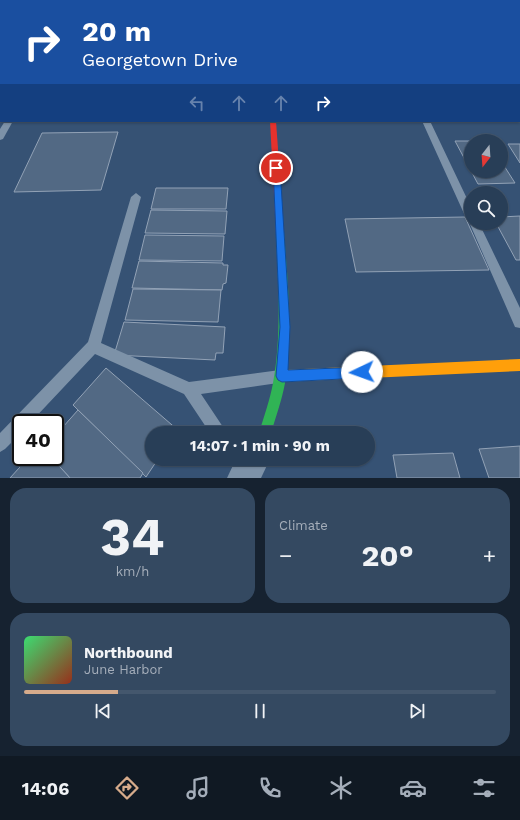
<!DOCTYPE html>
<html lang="en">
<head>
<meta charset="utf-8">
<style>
	body { margin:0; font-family:"Work Sans",sans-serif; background:#344961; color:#f1f3f6; height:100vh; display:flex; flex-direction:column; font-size:15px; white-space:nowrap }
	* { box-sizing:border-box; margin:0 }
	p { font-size:13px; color:#a5aeba }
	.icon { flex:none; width:22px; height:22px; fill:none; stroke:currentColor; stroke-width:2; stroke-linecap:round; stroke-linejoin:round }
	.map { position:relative; height:478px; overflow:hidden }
	.details { display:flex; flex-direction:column; gap:10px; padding:10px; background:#162230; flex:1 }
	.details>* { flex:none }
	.guide { position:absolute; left:0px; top:0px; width:520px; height:122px; box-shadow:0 1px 3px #0004,0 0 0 1px #44576d; background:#1a4fa0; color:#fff; overflow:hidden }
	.needle { width:26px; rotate:197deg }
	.buttons { position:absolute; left:464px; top:134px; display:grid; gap:8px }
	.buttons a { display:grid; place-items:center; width:44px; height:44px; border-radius:50%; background:#283e57; box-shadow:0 1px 3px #0004,0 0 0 1px #44576d; font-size:20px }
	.speed { position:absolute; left:12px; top:414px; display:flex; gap:8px; font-size:20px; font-weight:700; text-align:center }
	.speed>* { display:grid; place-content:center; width:52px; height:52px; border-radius:50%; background:#283e57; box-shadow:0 1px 3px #0004,0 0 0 1px #44576d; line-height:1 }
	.speed .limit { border:2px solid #111; border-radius:6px; background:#fff; color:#111 }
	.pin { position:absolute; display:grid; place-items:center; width:34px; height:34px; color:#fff; margin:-17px; border:2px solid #fff; border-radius:50%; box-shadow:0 1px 4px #0007 }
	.me { position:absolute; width:44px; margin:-22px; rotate:267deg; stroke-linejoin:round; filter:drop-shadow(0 0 3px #0008) }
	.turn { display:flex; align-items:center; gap:14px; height:84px; padding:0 16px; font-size:18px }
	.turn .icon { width:52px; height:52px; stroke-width:2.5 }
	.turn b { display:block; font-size:28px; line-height:34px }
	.lanes { display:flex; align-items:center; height:38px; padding:0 16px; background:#0003; justify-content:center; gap:20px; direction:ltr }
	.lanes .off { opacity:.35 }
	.big { font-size:30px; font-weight:700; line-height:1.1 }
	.details .tile { flex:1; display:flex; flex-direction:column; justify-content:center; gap:6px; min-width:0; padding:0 14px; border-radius:16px; background:#344961 }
	.details .dial { align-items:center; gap:0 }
	.dial b { font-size:52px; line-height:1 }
	.song { display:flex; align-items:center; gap:12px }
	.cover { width:48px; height:48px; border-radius:6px; background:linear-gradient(135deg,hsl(140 70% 55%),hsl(10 70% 35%)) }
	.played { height:4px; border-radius:2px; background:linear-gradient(90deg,#d6ab8b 20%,#44576d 20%) }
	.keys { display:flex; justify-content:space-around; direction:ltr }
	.heat { display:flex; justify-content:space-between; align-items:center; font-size:22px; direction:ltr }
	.details .tiles { flex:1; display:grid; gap:10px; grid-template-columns:1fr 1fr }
	.tile:last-child { grid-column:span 2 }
	.trip { position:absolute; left:145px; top:426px; width:230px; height:40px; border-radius:20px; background:#283e57; box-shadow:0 1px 3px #0004,0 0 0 1px #44576d; font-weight:700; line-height:40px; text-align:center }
	.menu { display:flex; height:64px; justify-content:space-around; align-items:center; background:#101923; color:#a5aeba }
	.menu .icon { width:28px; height:28px }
	.menu .active { color:#d6ab8b }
	.menu b { font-size:18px; color:#f1f3f6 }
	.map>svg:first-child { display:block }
	.building { fill:#526984; stroke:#92a2b6 }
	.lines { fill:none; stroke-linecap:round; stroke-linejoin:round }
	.lane { fill:#7d92a8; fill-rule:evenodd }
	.street { fill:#7d92a8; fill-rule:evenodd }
	.fast { fill:#30b455; fill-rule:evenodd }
	.slow { fill:#ff9f0a; fill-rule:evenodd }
	.jam { fill:#e5322d; fill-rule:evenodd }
	.route { fill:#1a73e8; stroke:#114b97 }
</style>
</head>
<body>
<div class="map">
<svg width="520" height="478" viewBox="0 0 520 478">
	<rect width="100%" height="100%" fill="#365274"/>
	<g class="building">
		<polygon points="118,132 101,190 14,192 42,133"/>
		<polygon points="455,141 471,141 471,171 501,171 501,161 515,183 478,184"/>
		<polygon points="508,144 520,144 520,163"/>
		<polygon points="156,188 228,188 226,209 151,209"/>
		<polygon points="151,210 227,211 225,234 145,233"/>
		<polygon points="520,216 520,260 516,260 496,223 501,223 501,217"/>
		<polygon points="465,217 489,270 356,272 345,219"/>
		<polygon points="145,235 224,236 222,261 139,260"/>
		<polygon points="139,261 223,263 223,265 228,265 226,283 223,284 222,290 132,288"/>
		<polygon points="133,289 221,290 218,322 125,320"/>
		<polygon points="124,322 225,327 223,353 216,353 215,360 114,355"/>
		<polygon points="106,368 179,431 177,433 152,433 152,459 158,459 146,477 73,405"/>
		<polygon points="78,410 143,473 140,478 70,478 51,457 55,457 55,436"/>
		<polygon points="520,446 520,478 489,478 479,449"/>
		<polygon points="453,453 460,478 397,478 393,455"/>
		<polygon points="29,457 51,457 70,478 10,478"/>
	</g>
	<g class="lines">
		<g class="lane">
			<polygon points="5,121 13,121 3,139 0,140 0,129"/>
			<polygon points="422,121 430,121 471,207 471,223 479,223 520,308 520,328 515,327 469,222 466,218"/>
			<polygon points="136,193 141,197 101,343 189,382 280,370 285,372 287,377 285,382 201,394 227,433 210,433 184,394 95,354 30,423 21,423 21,433 5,449 0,452 0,433 88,342 131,197"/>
		</g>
		<g class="street">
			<rect x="190" y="0" width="12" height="1"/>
			<rect x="207" y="0" width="12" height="1"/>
			<rect x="370" y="0" width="12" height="1"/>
			<rect x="519" y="3" width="1" height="8"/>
			<rect x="0" y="10" width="1" height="8"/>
			<rect x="519" y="84" width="1" height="10"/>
			<rect x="0" y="88" width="1" height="10"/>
			<polygon points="236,459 270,459 261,478 227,478"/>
		</g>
		<g class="fast">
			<rect x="519" y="59" width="1" height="4"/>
			<path d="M280,229l3,1 1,3c4,50 9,100 1,150 -3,17 -9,33 -14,50h-12c5,-17 11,-33 14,-50 9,-49 5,-100 3,-150l1,-3z"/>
		</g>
		<g class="slow">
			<rect x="0" y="33" width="1" height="4"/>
			<polygon points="520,359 520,371 282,382 278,380 276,376 278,372 282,370"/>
		</g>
		<g class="jam">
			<rect x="519" y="36" width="1" height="4"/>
			<rect x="0" y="65" width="1" height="4"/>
			<polygon points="270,121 276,121 284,233 283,236 277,236 276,233"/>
		</g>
	</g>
	<polygon class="route" points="273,166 279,166 280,168 290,327 288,370 362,367 366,368 367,372 366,376 362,378 282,382 278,380 276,376 280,327"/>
</svg>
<div class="buttons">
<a><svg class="needle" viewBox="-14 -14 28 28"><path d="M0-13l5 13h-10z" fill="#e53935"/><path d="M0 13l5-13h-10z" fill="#a5aeba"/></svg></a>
<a><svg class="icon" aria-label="search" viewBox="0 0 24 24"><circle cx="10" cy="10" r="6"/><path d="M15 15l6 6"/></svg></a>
</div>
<div class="speed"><div class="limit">40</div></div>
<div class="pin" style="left:276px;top:168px;background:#d93025"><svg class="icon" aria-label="arrive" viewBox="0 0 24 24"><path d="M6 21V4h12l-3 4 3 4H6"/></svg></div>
<svg class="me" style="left:362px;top:372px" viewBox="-20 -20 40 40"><circle r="19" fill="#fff"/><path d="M0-13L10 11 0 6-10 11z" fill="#1a73e8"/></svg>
<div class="trip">14:07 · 1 min · 90 m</div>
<div class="guide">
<div class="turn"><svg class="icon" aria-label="right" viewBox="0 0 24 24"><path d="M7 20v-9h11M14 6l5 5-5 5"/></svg><div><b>20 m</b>Georgetown Drive</div></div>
<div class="lanes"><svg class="icon off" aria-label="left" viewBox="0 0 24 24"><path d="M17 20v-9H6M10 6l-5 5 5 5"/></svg><svg class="icon off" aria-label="ahead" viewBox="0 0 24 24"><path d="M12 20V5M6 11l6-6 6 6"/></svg><svg class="icon off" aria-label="ahead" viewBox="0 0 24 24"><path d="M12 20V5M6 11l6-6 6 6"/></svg><svg class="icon" aria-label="right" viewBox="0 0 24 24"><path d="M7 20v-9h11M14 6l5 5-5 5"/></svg></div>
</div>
</div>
<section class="details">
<div class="tiles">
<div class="tile dial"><b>34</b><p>km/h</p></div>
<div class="tile"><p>Climate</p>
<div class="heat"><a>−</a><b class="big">20°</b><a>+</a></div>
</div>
<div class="tile">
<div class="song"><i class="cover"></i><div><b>Northbound</b><p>June Harbor</p></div></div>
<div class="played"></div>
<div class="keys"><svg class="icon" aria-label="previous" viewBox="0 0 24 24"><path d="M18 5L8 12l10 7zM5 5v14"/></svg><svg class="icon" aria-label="pause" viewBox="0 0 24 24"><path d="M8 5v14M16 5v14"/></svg><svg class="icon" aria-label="next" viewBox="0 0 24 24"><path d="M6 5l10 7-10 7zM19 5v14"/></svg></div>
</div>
</div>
</section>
<nav class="menu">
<b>14:06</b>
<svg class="icon active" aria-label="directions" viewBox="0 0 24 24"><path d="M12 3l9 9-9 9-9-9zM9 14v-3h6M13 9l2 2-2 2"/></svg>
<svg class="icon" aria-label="music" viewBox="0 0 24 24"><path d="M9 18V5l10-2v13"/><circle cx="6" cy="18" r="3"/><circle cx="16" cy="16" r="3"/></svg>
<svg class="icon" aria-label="phone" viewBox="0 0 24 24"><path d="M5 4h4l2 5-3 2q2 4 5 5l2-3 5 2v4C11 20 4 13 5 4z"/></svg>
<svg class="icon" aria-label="climate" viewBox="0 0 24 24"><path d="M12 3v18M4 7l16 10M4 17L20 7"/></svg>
<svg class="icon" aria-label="car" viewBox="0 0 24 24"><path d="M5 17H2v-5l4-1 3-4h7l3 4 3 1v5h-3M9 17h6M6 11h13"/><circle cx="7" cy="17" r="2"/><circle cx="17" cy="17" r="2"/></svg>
<svg class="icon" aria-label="filters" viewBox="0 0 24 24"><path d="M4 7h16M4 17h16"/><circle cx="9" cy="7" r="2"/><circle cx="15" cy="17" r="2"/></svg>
</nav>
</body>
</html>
